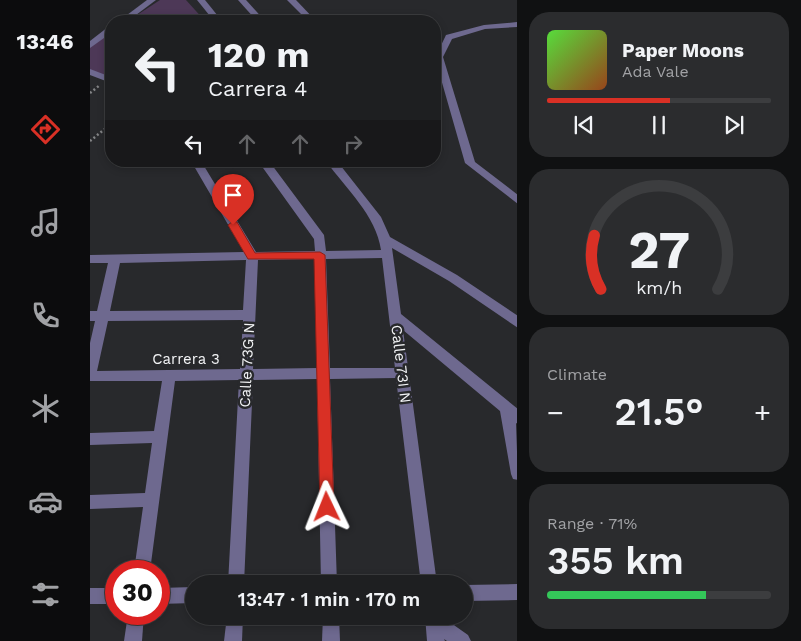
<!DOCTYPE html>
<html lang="en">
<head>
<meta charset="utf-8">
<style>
	body { margin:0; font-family:"Work Sans",sans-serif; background:#2b2c2e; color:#f1f3f6; height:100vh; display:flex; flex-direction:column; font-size:19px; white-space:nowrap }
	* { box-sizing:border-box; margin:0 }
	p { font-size:16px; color:#a1a2a5 }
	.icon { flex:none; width:28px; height:28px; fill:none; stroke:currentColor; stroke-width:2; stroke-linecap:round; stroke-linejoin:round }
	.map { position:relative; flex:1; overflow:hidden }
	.drawer { display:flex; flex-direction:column; gap:12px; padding:12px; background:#101112; width:284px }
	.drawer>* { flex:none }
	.hud { position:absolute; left:15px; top:15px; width:336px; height:152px; border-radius:20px; box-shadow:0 2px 8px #0003,0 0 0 1px #3c3d3f; background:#1e1f21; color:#f1f3f6; overflow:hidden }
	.speed { position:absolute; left:15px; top:560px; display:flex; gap:10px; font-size:25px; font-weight:700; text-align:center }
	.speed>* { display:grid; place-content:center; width:65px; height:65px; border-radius:50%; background:#1e1f21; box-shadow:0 2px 8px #0003,0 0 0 1px #3c3d3f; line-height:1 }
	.speed .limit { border:8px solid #d22; background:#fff; color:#111 }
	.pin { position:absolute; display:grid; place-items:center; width:42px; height:42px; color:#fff; margin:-51px -21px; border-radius:50% 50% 50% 0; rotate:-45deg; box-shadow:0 0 5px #0007 }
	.pin .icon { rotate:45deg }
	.me { position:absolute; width:55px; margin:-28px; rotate:358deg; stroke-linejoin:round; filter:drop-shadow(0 0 4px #0008) }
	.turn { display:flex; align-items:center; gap:18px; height:105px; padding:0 20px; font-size:22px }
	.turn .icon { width:65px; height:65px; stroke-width:2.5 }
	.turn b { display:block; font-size:35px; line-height:42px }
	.lanes { display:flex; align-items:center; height:48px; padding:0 20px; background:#0003; justify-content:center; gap:25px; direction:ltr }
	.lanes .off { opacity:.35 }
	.big { font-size:38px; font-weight:600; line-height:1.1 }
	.drawer .card { flex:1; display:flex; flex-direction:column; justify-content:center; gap:8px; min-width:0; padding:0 18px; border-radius:20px; background:#2b2c2e }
	.drawer .dial { align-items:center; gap:0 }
	.dial svg { height:130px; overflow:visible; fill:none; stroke:#3c3d3f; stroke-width:7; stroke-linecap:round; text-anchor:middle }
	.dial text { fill:#f1f3f6; stroke:none }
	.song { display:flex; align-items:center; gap:15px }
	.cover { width:60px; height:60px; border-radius:8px; background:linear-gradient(135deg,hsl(110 70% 55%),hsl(20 70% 35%)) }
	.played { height:5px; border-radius:2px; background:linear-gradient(90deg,#d93025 55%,#3c3d3f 55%) }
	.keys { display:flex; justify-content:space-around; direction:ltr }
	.heat { display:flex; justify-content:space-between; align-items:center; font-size:28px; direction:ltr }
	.charge { height:8px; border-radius:4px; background:linear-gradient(90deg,#34c759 71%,#3c3d3f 0) }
	.trip { position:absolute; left:95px; top:575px; width:288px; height:50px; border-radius:25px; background:#1e1f21; box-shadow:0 2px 8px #0003,0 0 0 1px #3c3d3f; font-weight:600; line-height:50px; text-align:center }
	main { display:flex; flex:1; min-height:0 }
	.dock { display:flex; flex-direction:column; width:90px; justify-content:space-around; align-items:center; background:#0c0c0d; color:#a1a2a5 }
	.dock .icon { width:35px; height:35px }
	.dock .selected { color:#d93025 }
	.dock b { font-size:22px; color:#f1f3f6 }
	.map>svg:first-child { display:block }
	.green { fill:#4d3857 }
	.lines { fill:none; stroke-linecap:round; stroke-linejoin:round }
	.path { stroke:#838486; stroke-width:2.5; stroke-dasharray:2 2.5; stroke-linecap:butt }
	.minor { fill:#6e698f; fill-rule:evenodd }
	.route { fill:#d93025; stroke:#8d1f18 }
	.labels { text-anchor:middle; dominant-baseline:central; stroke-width:5; stroke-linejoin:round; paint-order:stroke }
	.street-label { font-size:15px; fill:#f3f4f6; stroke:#28292c }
</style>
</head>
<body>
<main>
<nav class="dock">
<b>13:46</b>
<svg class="icon selected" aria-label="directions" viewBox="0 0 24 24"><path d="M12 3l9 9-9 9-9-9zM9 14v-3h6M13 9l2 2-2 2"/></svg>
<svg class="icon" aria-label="music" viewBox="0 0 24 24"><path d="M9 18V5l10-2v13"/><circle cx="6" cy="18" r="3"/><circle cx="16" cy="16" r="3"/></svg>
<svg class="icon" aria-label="phone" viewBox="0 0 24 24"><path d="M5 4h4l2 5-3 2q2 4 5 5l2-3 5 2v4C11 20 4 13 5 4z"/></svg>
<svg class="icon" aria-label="climate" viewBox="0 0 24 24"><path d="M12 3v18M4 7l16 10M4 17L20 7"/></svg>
<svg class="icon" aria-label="car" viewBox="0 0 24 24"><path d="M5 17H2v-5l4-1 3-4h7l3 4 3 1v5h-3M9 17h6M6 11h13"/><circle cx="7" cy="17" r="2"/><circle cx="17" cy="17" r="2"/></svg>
<svg class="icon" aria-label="filters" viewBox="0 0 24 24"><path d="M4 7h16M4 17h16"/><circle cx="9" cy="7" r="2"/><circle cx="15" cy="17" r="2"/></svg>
</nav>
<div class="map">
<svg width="428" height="641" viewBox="0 0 428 641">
	<rect width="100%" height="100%" fill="#28292c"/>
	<g class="green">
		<polygon points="70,0 96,0 115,21 38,21"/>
		<polygon points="21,32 21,80 0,73 0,46"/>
	</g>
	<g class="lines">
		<g class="path">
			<polyline points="0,93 10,85"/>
			<polyline points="0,141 21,124"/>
		</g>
		<g class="minor">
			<polygon points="57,0 66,0 38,21 29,21"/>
			<polygon points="107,0 115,0 132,21 124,21"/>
			<polygon points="148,0 156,0 175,21 167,21"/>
			<polygon points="197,0 206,0 226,21 218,21"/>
			<polygon points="428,22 428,27 395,29 362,39 353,57 385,162 428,195 428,204 375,163 345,58 356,35 394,25"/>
			<polygon points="18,27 21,27 21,33 0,48 0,41"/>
			<polygon points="0,69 21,77 21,83 0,75"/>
			<path d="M101,161h10l55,91 59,-1 -1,-12 -56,-78h11l55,74 2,16 55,-1c-5,-35 -35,-61 -55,-89h11l44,56 9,20 67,38 61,41v12l-69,-47 -57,-33 9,66 117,95v15l-2,-1 2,57 -5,-1 -2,-5 -11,-63 -97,-81 34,254h-16l-25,-206 -66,1 7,205h-16l-4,-205 -64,1 -9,204h-16l11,-204 -64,1 -25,190h-16l9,-64 -53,2v-14l55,-2 7,-50 -62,2v-12l64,-2 8,-50h-72v-38l5,-22h-5v-10h7l11,-48h-18v-8l154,-3zM292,258l13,110h-65l-4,-109zM225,259l2,109 -64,1 5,-109zM156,260l-3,50 -133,1 10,-48zM153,320l-3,49 -143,2 11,-50z"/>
			<polygon points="428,584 428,600 374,601 374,585"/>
			<polygon points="104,587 104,603 69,604 69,588"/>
			<rect x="0" y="588" width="26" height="16"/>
			<polygon points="38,614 54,614 52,641 34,641"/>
			<polygon points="137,616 153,616 152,641 134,641"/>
			<polygon points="233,616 249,616 250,641 232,641"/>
			<polygon points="335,616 351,616 378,635 381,641 357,641 354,639 355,641 337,641"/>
		</g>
	</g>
	<polygon class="route" points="143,221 147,222 165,253 230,252 235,255 244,507 242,512 237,514 232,512 230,507 224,259 158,259 138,225"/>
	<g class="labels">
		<g class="street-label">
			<text x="96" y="359">Carrera 3</text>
			<text transform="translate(311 364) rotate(83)">Calle 73I N</text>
			<text transform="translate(157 365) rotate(-87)">Calle 73G N</text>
		</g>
	</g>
</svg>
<div class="speed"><div class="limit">30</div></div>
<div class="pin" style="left:143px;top:225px;background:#d93025"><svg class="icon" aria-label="arrive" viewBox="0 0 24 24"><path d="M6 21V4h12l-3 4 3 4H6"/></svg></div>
<svg class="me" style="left:237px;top:507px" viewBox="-20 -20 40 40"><path d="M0-17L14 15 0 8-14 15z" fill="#d93025" stroke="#fff" stroke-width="4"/></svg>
<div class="trip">13:47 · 1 min · 170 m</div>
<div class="hud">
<div class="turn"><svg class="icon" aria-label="left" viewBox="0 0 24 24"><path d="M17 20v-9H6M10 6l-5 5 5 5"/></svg><div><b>120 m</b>Carrera 4</div></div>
<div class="lanes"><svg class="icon" aria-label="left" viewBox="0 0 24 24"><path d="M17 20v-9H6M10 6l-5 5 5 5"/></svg><svg class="icon off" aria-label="ahead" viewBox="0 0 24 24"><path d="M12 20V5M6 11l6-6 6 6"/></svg><svg class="icon off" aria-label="ahead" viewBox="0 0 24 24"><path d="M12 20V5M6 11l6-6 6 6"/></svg><svg class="icon off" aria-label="right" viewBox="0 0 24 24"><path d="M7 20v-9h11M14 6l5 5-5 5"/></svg></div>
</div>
</div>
<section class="drawer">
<div class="card">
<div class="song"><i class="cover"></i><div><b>Paper Moons</b><p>Ada Vale</p></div></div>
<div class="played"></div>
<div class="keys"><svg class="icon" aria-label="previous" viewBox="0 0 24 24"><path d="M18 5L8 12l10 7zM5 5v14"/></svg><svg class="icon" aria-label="pause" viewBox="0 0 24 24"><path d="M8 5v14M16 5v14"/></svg><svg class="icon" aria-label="next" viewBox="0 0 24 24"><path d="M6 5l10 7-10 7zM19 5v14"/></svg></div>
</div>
<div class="card dial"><svg viewBox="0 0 100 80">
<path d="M14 69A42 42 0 1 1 86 69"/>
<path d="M14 69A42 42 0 0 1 10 36" stroke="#d93025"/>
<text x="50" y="56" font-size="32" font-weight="700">27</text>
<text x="50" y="72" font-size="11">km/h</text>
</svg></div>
<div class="card"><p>Climate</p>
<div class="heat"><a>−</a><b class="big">21.5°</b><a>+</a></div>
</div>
<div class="card"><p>Range · 71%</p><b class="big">355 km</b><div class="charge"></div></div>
</section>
</main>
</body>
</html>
